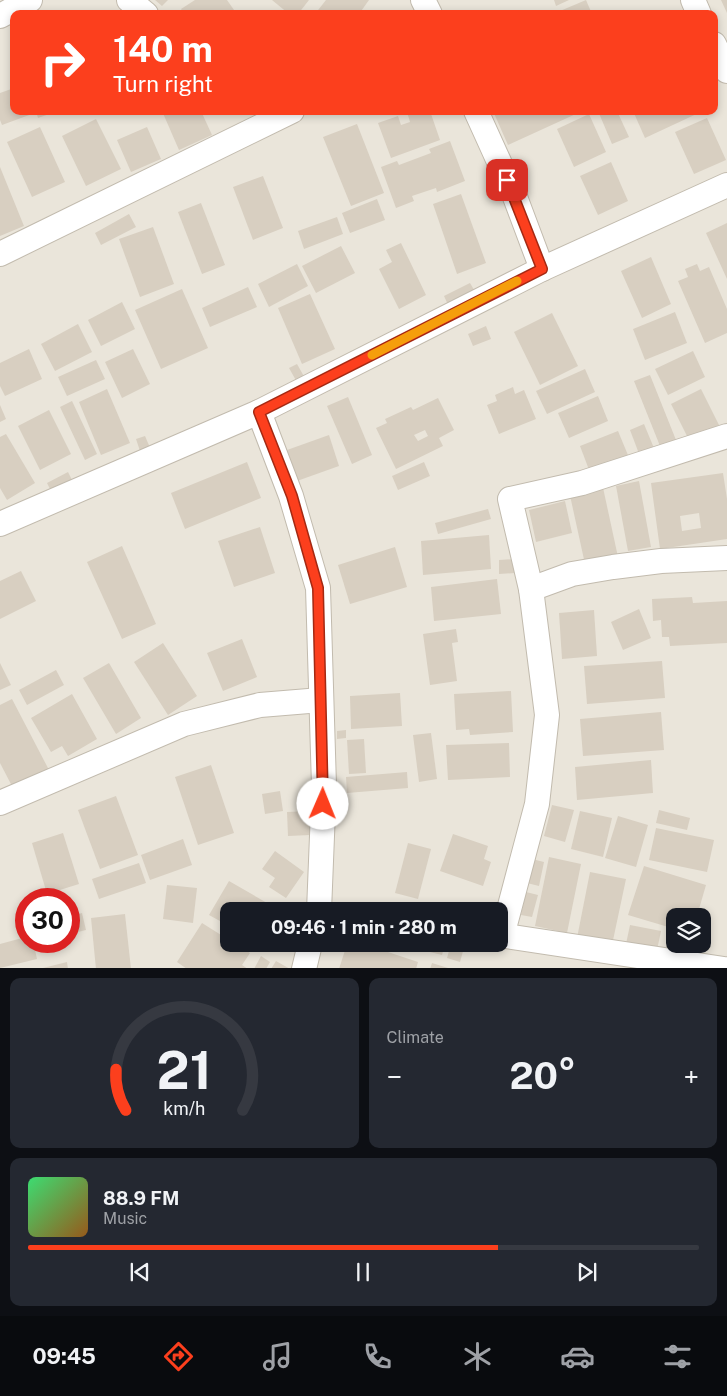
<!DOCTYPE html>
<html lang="en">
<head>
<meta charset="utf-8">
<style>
	body { margin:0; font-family:"Public Sans",sans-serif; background:#242831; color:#f1f3f6; height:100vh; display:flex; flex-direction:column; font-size:19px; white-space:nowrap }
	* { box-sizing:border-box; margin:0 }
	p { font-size:16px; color:#9ea1a6 }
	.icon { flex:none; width:28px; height:28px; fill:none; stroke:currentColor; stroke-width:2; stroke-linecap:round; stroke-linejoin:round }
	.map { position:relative; height:968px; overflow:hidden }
	.sheet { display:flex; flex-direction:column; gap:10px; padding:10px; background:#0d0f14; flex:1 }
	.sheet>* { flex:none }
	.guide { position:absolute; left:10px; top:10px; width:708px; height:105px; border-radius:10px; box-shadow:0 2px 8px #0003; background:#fc3f1d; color:#fff; overflow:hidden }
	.controls { position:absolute; left:666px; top:908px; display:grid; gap:10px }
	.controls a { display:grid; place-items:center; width:45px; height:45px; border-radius:10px; background:#171b24; box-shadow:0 2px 8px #0003; font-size:25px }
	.speed { position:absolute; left:15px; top:888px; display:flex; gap:10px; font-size:25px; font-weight:700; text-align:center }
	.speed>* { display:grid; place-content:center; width:65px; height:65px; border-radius:50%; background:#171b24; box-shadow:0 2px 8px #0003; line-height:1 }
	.speed .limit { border:8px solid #d22; background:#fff; color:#111 }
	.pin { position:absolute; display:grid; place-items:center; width:42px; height:42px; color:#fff; margin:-21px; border-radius:10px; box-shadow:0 2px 8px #0006 }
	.me { position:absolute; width:55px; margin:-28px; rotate:1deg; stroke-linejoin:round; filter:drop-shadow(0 0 4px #0008) }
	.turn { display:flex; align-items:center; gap:18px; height:105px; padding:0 20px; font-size:22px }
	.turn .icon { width:65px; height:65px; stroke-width:2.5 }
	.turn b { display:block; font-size:35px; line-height:42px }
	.big { font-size:38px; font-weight:700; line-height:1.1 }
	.sheet .card { flex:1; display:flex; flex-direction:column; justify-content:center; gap:8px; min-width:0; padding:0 18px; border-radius:10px; background:#242831 }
	.sheet .dial { align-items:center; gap:0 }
	.dial svg { height:130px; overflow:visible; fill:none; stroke:#363941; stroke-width:7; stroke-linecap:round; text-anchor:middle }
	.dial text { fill:#f1f3f6; stroke:none }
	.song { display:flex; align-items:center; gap:15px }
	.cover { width:60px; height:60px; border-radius:8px; background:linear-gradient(135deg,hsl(140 70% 55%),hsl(30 70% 35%)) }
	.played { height:5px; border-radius:2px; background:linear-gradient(90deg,#fc3f1d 70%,#363941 70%) }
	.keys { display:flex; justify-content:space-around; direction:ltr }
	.heat { display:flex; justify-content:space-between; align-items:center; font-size:28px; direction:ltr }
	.sheet .tiles { flex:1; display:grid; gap:10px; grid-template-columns:1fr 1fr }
	.card:last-child { grid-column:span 2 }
	.trip { position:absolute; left:220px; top:902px; width:288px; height:50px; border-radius:10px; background:#171b24; box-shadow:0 2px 8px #0003; font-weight:700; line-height:50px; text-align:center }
	.dock { display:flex; height:80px; justify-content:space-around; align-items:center; background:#090b0e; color:#9ea1a6 }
	.dock .icon { width:35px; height:35px }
	.dock .on { color:#fc3f1d }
	.dock b { font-size:22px; color:#f1f3f6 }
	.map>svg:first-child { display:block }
	.residential { fill:#eae5da; fill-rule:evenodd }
	.building { fill:#d8cfc1; fill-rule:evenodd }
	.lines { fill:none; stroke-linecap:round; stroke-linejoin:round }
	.minor-casing { stroke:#c2bbae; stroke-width:26 }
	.minor { stroke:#fff; stroke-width:24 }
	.route-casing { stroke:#a42913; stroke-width:12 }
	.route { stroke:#fc3f1d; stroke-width:9 }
	.slow { stroke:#f59e0b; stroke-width:9 }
</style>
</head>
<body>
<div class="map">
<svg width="727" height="969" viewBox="0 0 727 969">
	<rect width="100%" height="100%" fill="#f6f3ec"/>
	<path class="residential" d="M0,0h727v968l-727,1zM14,14h700v97h-700zM26,899h43v42h-43zM229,911h270v33h-270zM675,916h27v28h-27z"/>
	<g class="building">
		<polygon points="155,0 168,0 162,6"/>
		<polygon points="195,0 227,0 234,10 228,14 184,14 181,9"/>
		<polygon points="272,0 309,0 298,14 289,14"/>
		<polygon points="326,0 369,0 359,14 315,14"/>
		<polygon points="554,0 569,0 556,6"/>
		<polygon points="586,0 592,14 561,14 560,11"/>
		<polygon points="721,0 727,0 727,13"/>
		<polygon points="14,88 14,111 31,111 32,114 2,125 0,120 0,93"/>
		<polygon points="36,111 55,111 55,112 38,118"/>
		<polygon points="162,111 201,111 212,135 179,150"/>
		<polygon points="409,111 430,111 440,140 391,158 378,123 398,116 401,125 410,122 407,112"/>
		<polygon points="493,111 578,111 578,113 508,145"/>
		<polygon points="598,111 617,111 629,137 612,144"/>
		<polygon points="633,111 703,111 645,138"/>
		<polygon points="589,114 606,152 574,167 557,129"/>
		<polygon points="707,118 726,160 694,174 675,132"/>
		<polygon points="96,119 121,169 86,186 62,136"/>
		<polygon points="357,124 384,193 351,206 323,137"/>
		<polygon points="40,127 65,182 32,197 7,142"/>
		<polygon points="147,127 161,159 131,172 117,140"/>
		<polygon points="450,141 465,181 437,192 436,188 412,196 414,201 396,208 381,167 397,161 399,165 431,153 429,149"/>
		<polygon points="611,162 628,201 598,215 580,176"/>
		<polygon points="0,167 24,226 0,236"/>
		<polygon points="263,176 283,228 253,240 233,187"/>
		<polygon points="461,194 486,263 457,274 433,204"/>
		<polygon points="377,199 385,220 350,233 342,213"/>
		<polygon points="201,203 225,265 202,274 178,212"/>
		<polygon points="129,214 136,227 101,245 95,233"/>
		<polygon points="337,217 343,234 304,249 298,231"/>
		<polygon points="727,223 727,279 706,233"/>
		<polygon points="153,227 174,284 140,297 119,239"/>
		<polygon points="401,243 426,295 399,309 379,269 392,262 386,250"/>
		<polygon points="341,246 355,273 316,293 302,266"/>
		<polygon points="651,257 671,304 642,318 621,271"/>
		<polygon points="297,264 308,286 269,307 258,284"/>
		<polygon points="697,264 700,271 709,267 727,309 727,333 705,343 678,281 688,277 685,269"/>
		<polygon points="470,283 477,295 450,309 444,296"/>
		<polygon points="248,287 257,307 210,327 202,308"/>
		<polygon points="182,289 208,348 161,369 135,310"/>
		<polygon points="310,294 335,349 302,364 278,308"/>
		<polygon points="122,302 135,329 101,346 88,320"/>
		<polygon points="675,312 687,343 645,360 633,329"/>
		<polygon points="552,313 578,366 540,385 514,332"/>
		<polygon points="78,324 92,352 55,371 41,344"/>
		<polygon points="486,326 491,339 473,346 468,334"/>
		<polygon points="29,349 42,379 5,396 0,386 0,363"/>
		<polygon points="133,349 150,384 122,398 105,362"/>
		<polygon points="693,351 705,377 668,395 655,369"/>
		<polygon points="96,360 105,379 67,396 58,377"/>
		<polygon points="297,364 306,380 298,384 289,368"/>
		<polygon points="585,369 595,392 547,414 536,391"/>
		<polygon points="650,375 678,445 662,451 634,381"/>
		<polygon points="513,387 515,394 524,390 536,419 499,434 487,405 497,401 495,395"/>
		<polygon points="107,389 130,443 101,455 79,402"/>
		<polygon points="701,389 719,425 689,440 671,404"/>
		<polygon points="598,396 608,421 569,438 558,413"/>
		<polygon points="348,397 372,455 352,464 327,406"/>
		<path d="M438,398l16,32 -15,8 4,8 -47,23 -20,-41 11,-5 -2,-4 26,-12 2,3zM425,430l3,6 -10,5 -4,-6z"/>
		<polygon points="72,401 97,454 85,460 60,407"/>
		<polygon points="0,405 6,419 0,422"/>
		<polygon points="49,410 71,454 40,470 18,426"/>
		<polygon points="644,424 656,453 641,459 630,430"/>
		<polygon points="618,431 630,460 591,475 580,446"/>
		<polygon points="6,434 35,483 7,500 0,488 0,437"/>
		<polygon points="329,435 339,466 297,481 287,450"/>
		<polygon points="145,436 151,450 141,454 136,439"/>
		<polygon points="247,462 261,498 185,529 171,493"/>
		<polygon points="424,462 430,476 398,490 392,476"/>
		<polygon points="68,472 74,484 53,495 47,483"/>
		<path d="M723,473l4,26v40l-67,10 -9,-66zM699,513l2,15 -19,3 -2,-15z"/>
		<polygon points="639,481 651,547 628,551 616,486"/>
		<polygon points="602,483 618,557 585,564 569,491"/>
		<polygon points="565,501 572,533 536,542 529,510"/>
		<polygon points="488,509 491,519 438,534 435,523"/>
		<polygon points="260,527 275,573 234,587 218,541"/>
		<polygon points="489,535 491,569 423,575 421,541"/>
		<polygon points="122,546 156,624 122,639 87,562"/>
		<polygon points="395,547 407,587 350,604 338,565"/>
		<polygon points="515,559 515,573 499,574 499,560"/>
		<polygon points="21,571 36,601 0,619 0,581"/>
		<polygon points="497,579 501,614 434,621 431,587"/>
		<polygon points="692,597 693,603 727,601 727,643 670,646 669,637 662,637 661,620 653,621 652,599"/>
		<polygon points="639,609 651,638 623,650 611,622"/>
		<polygon points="594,610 597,656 562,659 559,613"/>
		<polygon points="456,629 458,642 452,643 457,681 430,685 423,634"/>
		<polygon points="242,639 257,677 223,691 207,653"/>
		<polygon points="163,643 197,696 168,715 134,662"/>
		<polygon points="662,661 665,698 587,704 584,666"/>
		<polygon points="0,663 11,685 0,690"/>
		<polygon points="109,663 141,718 116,734 83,678"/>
		<polygon points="56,670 64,685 27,705 19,690"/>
		<polygon points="511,691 513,732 470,735 469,729 456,730 454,694"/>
		<polygon points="400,693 402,726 351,729 350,696"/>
		<polygon points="72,694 97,739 68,756 62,746 51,752 31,718"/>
		<polygon points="12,699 49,770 13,788 0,763 0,705"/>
		<polygon points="661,712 664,750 583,756 580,719"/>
		<polygon points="346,730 346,738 337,739 337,731"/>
		<polygon points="431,733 437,779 419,782 413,735"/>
		<polygon points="364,739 366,773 349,774 347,740"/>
		<polygon points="509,743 510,777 448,780 446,745"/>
		<polygon points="651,760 653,793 577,800 575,767"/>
		<polygon points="211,765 234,833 198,845 175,777"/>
		<polygon points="407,772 408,788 347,793 346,777"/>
		<polygon points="280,791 283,811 265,814 262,794"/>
		<polygon points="116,796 138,855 100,869 78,810"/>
		<polygon points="552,805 574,810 565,842 544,836"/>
		<polygon points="659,810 690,818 687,830 656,823"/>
		<polygon points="309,811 310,835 288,836 287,812"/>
		<polygon points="580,811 612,818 603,857 571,849"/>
		<polygon points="618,816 648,825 636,867 605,858"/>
		<polygon points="656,828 714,840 707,872 649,860"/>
		<polygon points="63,833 79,884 47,894 32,843"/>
		<polygon points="453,834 488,846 484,859 491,862 483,886 440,871"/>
		<polygon points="183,839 192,865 150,880 141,855"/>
		<polygon points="408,843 431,849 418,899 395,893"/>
		<polygon points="275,851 304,872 286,898 269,887 275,878 262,869"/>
		<polygon points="549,857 581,864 567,933 535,926"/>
		<polygon points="532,859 544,862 539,886 527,883"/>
		<polygon points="139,863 146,883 99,899 92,879"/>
		<polygon points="644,866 706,885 697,916 675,916 675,929 628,915"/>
		<polygon points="590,872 626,879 612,945 577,938"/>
		<polygon points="229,881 281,911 229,911 229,926 209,915"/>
		<polygon points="167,885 197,888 193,923 163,919"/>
		<polygon points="526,892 538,895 532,917 521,915"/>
		<polygon points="82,913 86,930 70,934 69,917"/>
		<polygon points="125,914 131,969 96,969 91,918"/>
		<polygon points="202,923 229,940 229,944 236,944 250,953 242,965 248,969 187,969 177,962"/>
		<polygon points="630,925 661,931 657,950 626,944"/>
		<polygon points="26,937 26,941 33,941 37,959 0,968 0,944"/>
		<polygon points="347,944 364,944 418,962 416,969 339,969"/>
		<polygon points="433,944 445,944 442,955 430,952"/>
		<polygon points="451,944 465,944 460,962 447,958"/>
		<polygon points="261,956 270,962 266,969 254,969"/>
		<polygon points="276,961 290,969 271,969"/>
		<polygon points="67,962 68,969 43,969 43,968"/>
		<polygon points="432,963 448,968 448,969 430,969"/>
	</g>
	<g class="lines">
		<g class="minor-casing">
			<g id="minor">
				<polyline points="129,0 146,14"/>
				<polyline points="423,0 430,14"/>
				<polyline points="693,0 699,14"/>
				<polyline points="0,16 30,0"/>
				<polyline points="714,44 727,71"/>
				<polyline points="476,111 515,197 542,269"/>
				<polyline points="0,254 292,111"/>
				<polyline points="259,412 291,496 318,588 324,786 319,911"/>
				<polyline points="0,524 259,412 542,269 727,185"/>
				<polyline points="531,589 572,574 613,567 661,561 727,558"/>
				<polyline points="0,803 184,724 260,705 321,700"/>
				<polyline points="499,935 724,969"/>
				<polyline points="502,936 537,804 547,715 531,589 510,499 582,483 727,436"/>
				<polyline points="304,969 310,944"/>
			</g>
		</g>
		<use href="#minor" class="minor"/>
	</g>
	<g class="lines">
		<g class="route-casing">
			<polyline id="route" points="323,804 318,588 292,496 259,412 542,269 507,180"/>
		</g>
		<use href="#route" class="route"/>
		<polyline class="slow" points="372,355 517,281"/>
	</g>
</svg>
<div class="controls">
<a><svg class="icon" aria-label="layers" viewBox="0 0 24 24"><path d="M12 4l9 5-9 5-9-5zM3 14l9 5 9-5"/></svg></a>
</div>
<div class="speed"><div class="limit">30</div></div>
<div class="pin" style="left:507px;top:180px;background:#d93025"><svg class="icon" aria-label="arrive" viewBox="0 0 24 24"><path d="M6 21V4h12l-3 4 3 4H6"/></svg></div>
<svg class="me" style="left:323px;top:804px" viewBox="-20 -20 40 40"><circle r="19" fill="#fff"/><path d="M0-13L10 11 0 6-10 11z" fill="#fc3f1d"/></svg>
<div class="trip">09:46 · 1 min · 280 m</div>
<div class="guide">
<div class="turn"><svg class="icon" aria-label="right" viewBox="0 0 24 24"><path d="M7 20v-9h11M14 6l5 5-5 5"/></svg><div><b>140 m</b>Turn right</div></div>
</div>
</div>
<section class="sheet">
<div class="tiles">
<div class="card dial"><svg viewBox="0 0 100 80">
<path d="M14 69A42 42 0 1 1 86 69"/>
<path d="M14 69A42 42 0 0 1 8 44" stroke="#fc3f1d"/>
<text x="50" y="56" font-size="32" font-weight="700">21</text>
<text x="50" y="72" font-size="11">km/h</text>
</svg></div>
<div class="card"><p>Climate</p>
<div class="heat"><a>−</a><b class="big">20°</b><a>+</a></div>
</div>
<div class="card">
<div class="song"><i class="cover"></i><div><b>88.9 FM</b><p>Music</p></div></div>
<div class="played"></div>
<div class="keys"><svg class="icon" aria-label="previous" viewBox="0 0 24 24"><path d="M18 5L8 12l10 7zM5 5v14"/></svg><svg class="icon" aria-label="pause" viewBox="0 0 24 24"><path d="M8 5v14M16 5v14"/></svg><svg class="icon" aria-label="next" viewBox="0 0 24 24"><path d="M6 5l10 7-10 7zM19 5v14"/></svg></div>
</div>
</div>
</section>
<nav class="dock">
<b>09:45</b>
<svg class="icon on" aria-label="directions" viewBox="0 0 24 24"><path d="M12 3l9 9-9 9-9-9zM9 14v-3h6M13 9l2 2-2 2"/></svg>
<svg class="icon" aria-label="music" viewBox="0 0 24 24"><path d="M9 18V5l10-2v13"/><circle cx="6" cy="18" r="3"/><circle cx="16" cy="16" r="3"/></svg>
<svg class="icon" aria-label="phone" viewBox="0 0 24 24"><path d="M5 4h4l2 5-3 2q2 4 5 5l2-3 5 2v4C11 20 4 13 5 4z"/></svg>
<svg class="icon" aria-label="climate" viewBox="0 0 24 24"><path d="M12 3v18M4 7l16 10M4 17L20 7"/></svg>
<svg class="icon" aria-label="car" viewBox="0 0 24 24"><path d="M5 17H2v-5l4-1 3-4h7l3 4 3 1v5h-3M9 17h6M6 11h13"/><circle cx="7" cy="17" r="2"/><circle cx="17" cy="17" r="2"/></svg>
<svg class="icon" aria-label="filters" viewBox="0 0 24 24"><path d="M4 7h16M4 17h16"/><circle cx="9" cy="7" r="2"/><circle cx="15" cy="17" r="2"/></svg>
</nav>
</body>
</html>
